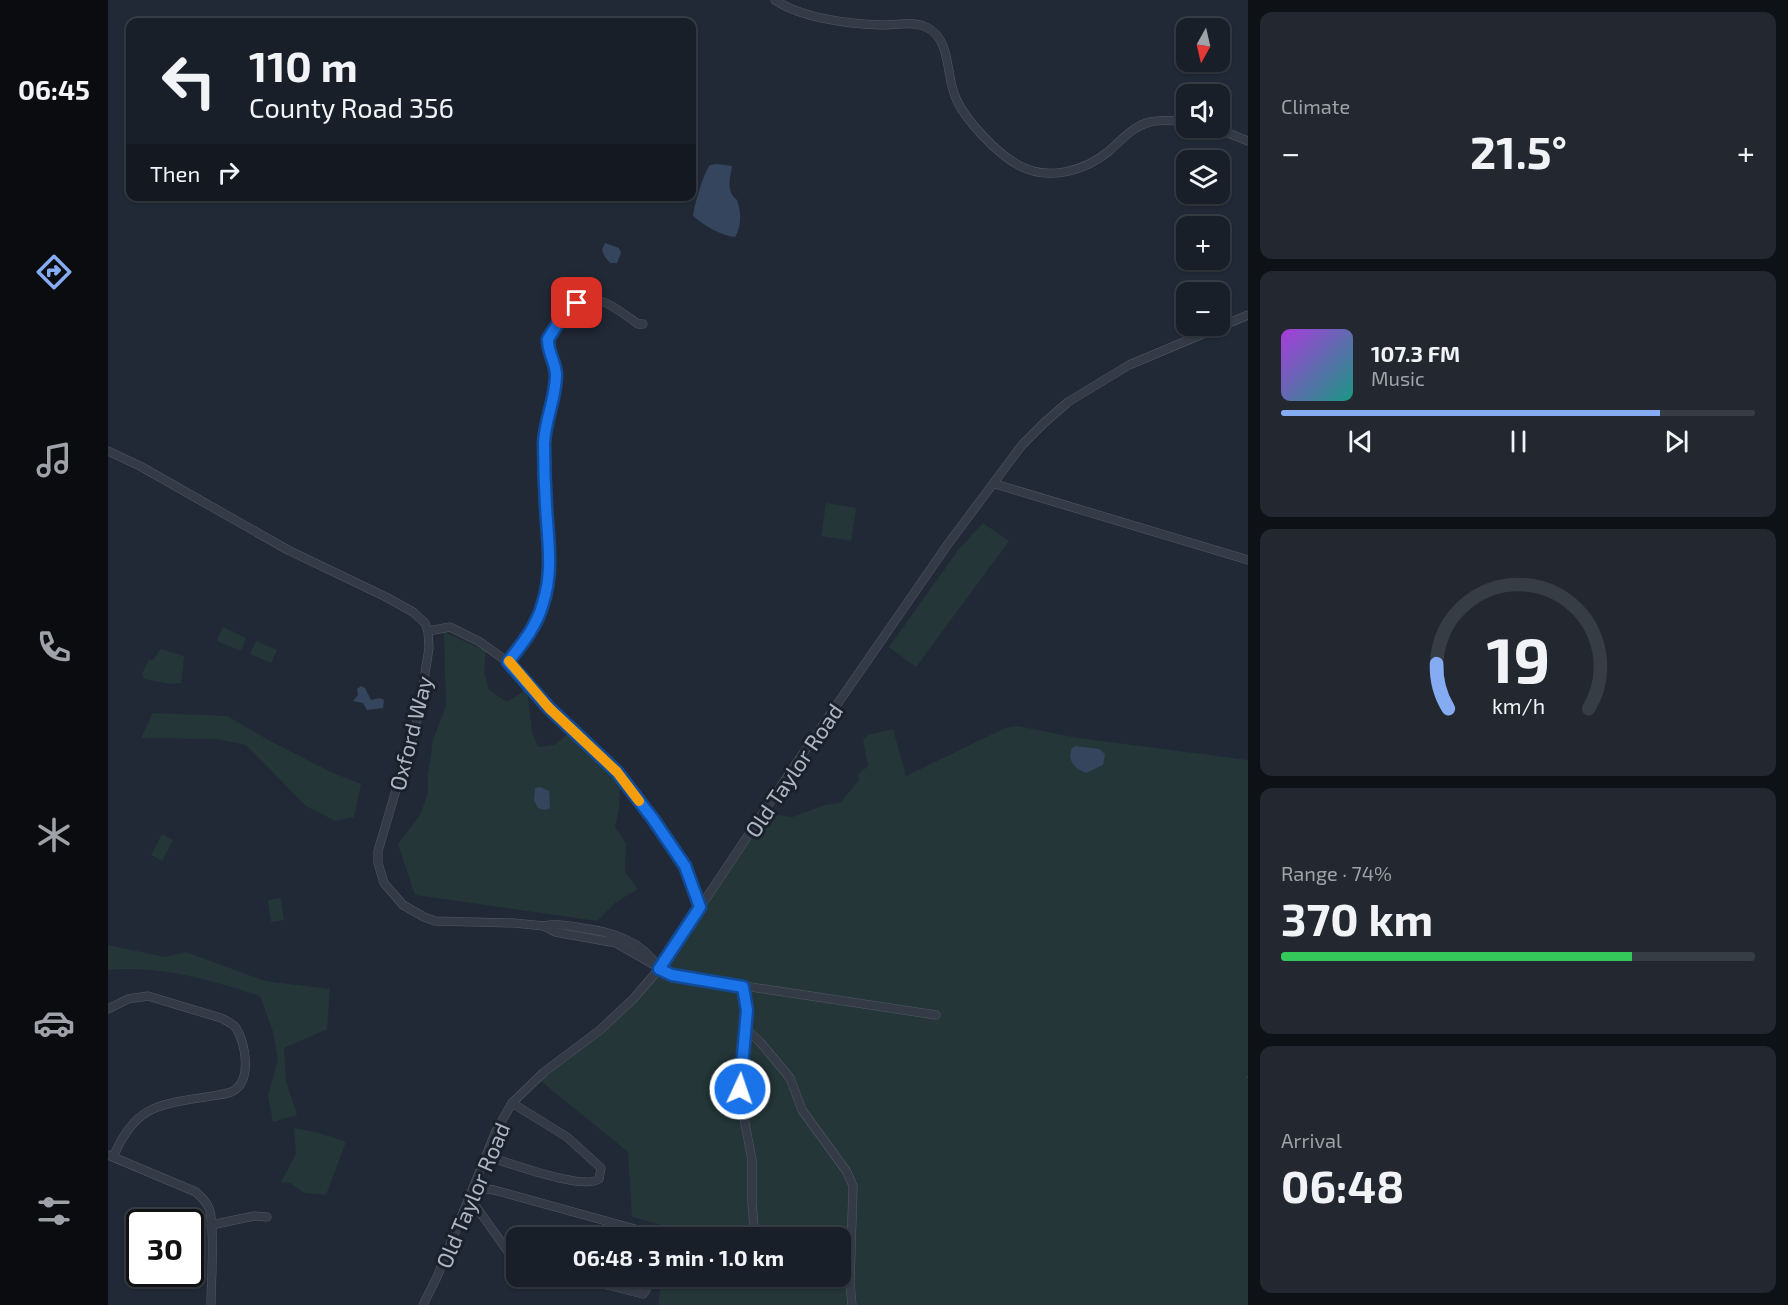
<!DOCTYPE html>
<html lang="en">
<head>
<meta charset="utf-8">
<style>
	body { margin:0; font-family:"Exo 2",sans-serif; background:#222730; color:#f1f3f6; height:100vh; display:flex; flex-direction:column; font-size:22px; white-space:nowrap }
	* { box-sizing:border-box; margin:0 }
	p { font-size:20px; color:#9fa2a8 }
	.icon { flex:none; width:33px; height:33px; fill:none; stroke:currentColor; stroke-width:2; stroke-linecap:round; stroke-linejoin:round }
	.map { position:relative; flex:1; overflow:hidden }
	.details { display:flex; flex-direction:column; gap:12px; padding:12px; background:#0e1116; width:540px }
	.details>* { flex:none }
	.top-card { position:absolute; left:18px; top:18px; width:570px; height:183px; border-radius:12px; box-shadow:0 2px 4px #0004,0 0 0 2px #373d45; background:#191f28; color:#f1f3f6; overflow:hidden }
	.needle { width:39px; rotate:188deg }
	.tools { position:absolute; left:1068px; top:18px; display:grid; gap:12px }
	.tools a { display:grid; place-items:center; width:54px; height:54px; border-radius:12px; background:#191f28; box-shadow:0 2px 4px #0004,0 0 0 2px #373d45; font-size:30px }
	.speed { position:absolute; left:18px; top:1209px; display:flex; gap:12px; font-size:30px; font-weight:700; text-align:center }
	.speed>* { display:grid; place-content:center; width:78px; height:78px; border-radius:50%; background:#191f28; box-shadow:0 2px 4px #0004,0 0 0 2px #373d45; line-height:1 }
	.speed .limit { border:3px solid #111; border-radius:9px; background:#fff; color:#111 }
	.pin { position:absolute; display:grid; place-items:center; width:51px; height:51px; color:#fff; margin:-26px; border-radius:12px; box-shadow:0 3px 9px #0006 }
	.me { position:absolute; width:66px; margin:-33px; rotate:3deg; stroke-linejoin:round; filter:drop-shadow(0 0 4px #0008) }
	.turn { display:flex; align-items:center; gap:21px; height:126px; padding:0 24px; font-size:27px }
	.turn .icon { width:78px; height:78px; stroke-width:2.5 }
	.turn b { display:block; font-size:42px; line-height:51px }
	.then { display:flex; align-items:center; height:57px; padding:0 24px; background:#0003; gap:12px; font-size:22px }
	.big { font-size:45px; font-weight:700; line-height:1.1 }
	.details .card { flex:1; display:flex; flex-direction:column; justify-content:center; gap:9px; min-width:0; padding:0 21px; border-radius:12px; background:#222730 }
	.details .dial { align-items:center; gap:0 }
	.dial svg { height:156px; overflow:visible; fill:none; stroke:#373d45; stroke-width:7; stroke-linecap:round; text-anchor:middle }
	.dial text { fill:#f1f3f6; stroke:none }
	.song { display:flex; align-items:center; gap:18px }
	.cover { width:72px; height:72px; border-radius:9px; background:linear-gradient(135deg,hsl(280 70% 55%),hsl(170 70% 35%)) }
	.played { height:6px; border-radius:3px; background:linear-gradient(90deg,#85acf2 80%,#373d45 80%) }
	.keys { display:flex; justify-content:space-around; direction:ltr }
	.heat { display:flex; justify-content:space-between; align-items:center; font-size:33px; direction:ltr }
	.charge { height:9px; border-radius:4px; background:linear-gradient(90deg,#34c759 74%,#373d45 0) }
	.trip { position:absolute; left:398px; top:1227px; width:345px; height:60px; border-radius:12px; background:#191f28; box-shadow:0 2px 4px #0004,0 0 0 2px #373d45; font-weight:700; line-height:60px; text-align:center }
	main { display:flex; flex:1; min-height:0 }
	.dock { display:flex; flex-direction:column; width:108px; justify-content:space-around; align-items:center; background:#0a0c10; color:#9fa2a8 }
	.dock .icon { width:42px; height:42px }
	.dock .current { color:#85acf2 }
	.dock b { font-size:27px; color:#f1f3f6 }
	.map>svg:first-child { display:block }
	.green { fill:#243638 }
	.water { fill:#35455d }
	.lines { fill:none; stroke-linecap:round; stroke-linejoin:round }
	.stream { stroke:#35455d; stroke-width:1.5 }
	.minor-casing { stroke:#525964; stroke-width:9 }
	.minor { stroke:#343b47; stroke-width:8 }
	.route-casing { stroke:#114b97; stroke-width:15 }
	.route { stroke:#1a73e8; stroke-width:10 }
	.slow { stroke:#f59e0b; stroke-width:10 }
	.labels { text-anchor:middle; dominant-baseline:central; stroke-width:6; stroke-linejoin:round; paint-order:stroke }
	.street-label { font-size:22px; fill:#afb6c3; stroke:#1a212b }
</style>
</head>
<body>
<main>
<nav class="dock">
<b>06:45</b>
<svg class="icon current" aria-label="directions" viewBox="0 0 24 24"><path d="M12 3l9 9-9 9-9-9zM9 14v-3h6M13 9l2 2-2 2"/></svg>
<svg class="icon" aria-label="music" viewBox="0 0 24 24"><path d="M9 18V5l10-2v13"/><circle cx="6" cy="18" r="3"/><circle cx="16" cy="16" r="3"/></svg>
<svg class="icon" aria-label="phone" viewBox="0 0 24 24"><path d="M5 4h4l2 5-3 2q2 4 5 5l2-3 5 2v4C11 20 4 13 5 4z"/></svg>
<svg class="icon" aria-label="climate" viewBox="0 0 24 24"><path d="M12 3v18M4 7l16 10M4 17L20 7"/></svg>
<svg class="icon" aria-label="car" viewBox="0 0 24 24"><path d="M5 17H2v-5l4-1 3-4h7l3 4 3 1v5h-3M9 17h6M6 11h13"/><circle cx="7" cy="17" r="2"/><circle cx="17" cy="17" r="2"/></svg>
<svg class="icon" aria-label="filters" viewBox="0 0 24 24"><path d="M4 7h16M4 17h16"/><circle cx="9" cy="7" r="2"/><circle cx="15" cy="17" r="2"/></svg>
</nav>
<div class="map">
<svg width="1140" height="1305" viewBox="0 0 1140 1305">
	<rect width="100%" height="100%" fill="#212936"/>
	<g class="green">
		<polygon points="718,503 748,508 743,541 713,536"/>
		<polygon points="875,523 901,541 808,667 781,647 851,549"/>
		<polygon points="115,627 138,638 133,651 109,641"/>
		<polygon points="336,632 378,651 376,671 381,690 399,702 419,689 424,732 430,747 446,745 461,733 490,757 512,783 511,809 507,827 518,843 517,872 530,889 507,903 489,921 307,895 290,844 312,815 320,793 320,774 325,740 338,706"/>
		<polygon points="148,641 169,650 163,663 142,654"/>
		<polygon points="53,649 76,656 73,683 63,684 36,679 34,674 41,659 45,660"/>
		<polygon points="45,713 119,716 164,742 223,772 253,784 246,817 227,821 198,806 138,745 108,739 33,738"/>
		<polygon points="910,726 970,738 1140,760 1140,1305 550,1305 554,1277 732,1276 732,1238 559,1237 560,1227 524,1217 520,1152 429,1078 463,1052 551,969 655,813 684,817 717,805 732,803 752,779 749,775 760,766 755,740 760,735 785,729 798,776 897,728"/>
		<polygon points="54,834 65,840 54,861 43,855"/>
		<polygon points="173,898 176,920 163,922 160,900"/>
		<path d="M0,945l57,12 21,-5 79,29 65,8 -3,40 -43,19 2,34 11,33 -24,7 -5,-26 10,-37 -5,-27 -13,-36c-50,-16 -99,-31 -152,-26z"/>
		<polygon points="186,1128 212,1133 238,1142 218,1195 197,1193 182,1183 173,1182 188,1154"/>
	</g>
	<g class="water">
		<path d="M609,164l15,2c-2,13 -6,25 5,34 4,12 5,26 -2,37 -16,-2 -30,-11 -42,-21 2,-13 10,-42 17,-51z"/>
		<polygon points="497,243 511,248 513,253 509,263 502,263 497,257 494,250"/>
		<polygon points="253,686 257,688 263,700 272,698 276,700 275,708 259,710 255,703 245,701 250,695 249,689"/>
		<path d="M968,746l23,3 6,5 -2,11 -17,8c-12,-5 -19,-12 -14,-25z"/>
		<polygon points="432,787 441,791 442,808 437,810 430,808 426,800 427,788"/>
	</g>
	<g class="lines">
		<polyline class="stream" points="1139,1077 1140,1077"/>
		<g class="minor-casing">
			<g id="minor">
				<path d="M667,0c26,18 74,24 106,25 13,0 32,-4 45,2 25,11 20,48 29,69 9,23 42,58 65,70 29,15 65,5 89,-15 13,-11 24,-25 41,-29 11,-3 25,-1 36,-1"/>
				<polyline points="1108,128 1140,141"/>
				<polyline points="0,451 32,466 180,550 278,597 305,612 317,623 320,631 321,648 311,712 299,759 291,780 270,851 270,863 276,883 295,905 316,917 327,921 406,923 436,926 447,932 508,943 564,975 828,1015"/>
				<polyline points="887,484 1140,560"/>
				<polyline points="320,631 342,627 372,642 400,662 441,708 509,773 545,819 577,865 592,907"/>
				<path d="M400,662l21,-27 12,-26 8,-33 1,-24 -5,-55v-71l11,-53 -9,-34c11,-22 32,-48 59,-36 11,5 22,14 32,21h5"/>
				<path d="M436,926c13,-3 25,0 38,2 30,4 59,12 77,40"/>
				<polyline points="635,987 639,1010 631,1080 632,1097 644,1160 644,1203 647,1238"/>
				<path d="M0,1009l20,-10 20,-3 73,22c6,3 11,5 15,10 10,15 16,53 -3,63 -7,4 -19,4 -27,6 -51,8 -70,9 -93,60"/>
				<polyline points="638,1029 652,1042 682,1078 694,1110 739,1172 745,1186 742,1284 744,1305"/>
				<path d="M0,1155l88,37c6,6 12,11 14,19 5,24 1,68 1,94"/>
				<path d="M378,1156c21,6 97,35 113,23l2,-11 -34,-31 -55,-34"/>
				<polyline points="366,1187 386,1190 527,1229 541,1238"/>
				<polyline points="360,1203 369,1208 403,1256 408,1260"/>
				<polyline points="103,1225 146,1216 159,1217"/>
				<polyline points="463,1276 535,1294 538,1290 540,1276"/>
				<polyline points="660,1276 662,1281"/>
				<polyline points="315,1305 329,1277 388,1131 404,1103 436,1072 492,1030 526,998 551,969 683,771 840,544 914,445 936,423 960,402 1021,365 1140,315"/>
			</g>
		</g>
		<use href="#minor" class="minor"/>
	</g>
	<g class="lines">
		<g class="route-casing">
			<path id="route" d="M469,303l-17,17 -12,19c-1,12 8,24 8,36 0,23 -11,45 -12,68 0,26 1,52 3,78 2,28 5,55 -4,82 -6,23 -21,41 -35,59l41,46 68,64 36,47 32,47 15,41 -41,62 13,6 71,12 4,23 -7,79"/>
		</g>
		<use href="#route" class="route"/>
		<polyline class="slow" points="401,661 441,708 509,772 531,801"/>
	</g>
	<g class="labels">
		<g class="street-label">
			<text transform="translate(302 733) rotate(-76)">Oxford Way</text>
			<text transform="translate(685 770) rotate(-56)">Old Taylor Road</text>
			<text transform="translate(364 1195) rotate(-67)">Old Taylor Road</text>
		</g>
	</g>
</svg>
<div class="tools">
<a><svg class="needle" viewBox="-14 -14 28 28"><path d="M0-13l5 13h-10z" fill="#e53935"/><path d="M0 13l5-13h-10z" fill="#9fa2a8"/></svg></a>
<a><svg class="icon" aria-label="sound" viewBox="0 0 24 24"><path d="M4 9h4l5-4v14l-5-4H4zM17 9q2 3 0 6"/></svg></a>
<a><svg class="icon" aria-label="layers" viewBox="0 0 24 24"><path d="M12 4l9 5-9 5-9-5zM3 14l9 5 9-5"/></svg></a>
<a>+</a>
<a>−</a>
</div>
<div class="speed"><div class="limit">30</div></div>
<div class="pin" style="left:469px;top:303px;background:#d93025"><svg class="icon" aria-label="arrive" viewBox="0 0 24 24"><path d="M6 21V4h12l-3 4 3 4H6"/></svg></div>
<svg class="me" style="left:632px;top:1089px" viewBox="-20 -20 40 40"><circle r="17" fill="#1a73e8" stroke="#fff" stroke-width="3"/><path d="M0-11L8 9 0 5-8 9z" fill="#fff"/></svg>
<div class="trip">06:48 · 3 min · 1.0 km</div>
<div class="top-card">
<div class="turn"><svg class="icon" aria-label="left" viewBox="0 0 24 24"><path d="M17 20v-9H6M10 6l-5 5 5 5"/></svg><div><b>110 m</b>County Road 356</div></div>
<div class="then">Then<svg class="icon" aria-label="right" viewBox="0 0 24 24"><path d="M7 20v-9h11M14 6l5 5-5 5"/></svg></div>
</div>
</div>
<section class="details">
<div class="card"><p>Climate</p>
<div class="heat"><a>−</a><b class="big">21.5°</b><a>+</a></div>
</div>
<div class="card">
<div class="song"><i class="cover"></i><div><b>107.3 FM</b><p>Music</p></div></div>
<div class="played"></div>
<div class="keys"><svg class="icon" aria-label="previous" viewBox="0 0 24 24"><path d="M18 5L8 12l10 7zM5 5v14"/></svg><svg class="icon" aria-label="pause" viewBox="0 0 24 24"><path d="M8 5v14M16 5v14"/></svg><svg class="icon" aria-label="next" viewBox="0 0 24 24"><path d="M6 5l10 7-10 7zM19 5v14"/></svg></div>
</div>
<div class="card dial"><svg viewBox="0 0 100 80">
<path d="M14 69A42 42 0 1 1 86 69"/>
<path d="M14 69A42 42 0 0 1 8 46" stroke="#85acf2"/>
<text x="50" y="56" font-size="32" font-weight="700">19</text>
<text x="50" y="72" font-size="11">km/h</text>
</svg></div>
<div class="card"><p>Range · 74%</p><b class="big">370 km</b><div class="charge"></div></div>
<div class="card"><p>Arrival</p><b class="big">06:48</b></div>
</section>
</main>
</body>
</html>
